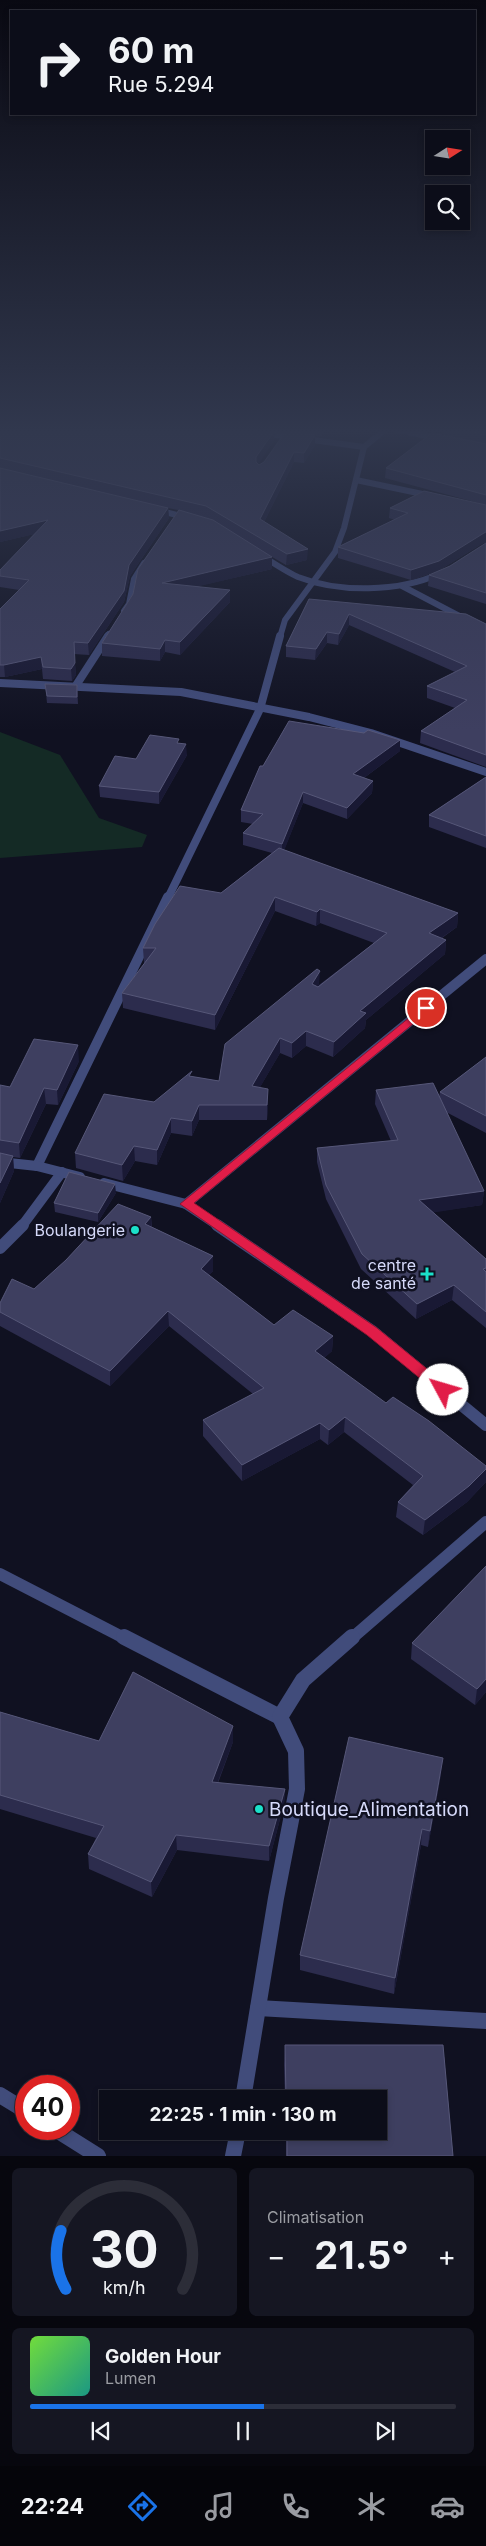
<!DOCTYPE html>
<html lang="fr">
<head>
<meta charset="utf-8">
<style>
	body { margin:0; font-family:Inter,sans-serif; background:#151622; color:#f1f3f6; height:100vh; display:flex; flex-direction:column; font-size:19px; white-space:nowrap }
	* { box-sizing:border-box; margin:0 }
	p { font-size:16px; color:#9a9ca2 }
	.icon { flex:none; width:28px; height:28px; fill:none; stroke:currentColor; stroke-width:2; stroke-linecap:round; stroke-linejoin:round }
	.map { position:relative; height:2156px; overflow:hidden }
	.details { display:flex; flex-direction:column; gap:12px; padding:12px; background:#07070e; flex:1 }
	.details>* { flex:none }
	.top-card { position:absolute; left:10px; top:10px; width:466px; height:105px; border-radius:0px; box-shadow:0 2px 8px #0003,0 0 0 1px #2c2d38; background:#0c0d19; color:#f1f3f6; overflow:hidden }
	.needle { width:32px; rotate:78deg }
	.fabs { position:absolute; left:425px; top:130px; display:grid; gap:10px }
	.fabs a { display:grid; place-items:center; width:45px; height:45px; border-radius:0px; background:#0c0d19; box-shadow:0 2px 8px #0003,0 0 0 1px #2c2d38; font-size:25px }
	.speed { position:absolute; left:15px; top:2075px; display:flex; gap:10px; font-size:25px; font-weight:700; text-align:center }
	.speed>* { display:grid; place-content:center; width:65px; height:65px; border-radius:50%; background:#0c0d19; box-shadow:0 2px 8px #0003,0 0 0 1px #2c2d38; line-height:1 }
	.speed .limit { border:8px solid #d22; background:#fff; color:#111 }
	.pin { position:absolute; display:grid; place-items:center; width:42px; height:42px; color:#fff; margin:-21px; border:2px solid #fff; border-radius:50%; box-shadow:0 1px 5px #0007 }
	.me { position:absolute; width:55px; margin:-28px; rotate:309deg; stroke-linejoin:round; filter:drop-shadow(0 0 4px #0008) }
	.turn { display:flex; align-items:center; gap:18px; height:105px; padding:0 15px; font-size:22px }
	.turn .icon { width:65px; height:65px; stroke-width:2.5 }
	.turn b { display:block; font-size:35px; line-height:42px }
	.big { font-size:38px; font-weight:700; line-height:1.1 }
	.details .widget { flex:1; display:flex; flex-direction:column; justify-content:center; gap:8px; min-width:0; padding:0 18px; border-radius:8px; background:#151622 }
	.details .dial { align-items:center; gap:0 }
	.dial svg { height:130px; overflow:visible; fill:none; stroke:#2c2d38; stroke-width:7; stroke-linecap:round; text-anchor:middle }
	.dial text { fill:#f1f3f6; stroke:none }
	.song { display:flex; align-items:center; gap:15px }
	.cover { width:60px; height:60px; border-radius:8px; background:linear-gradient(135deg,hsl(100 70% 55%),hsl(170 70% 35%)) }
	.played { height:5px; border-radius:2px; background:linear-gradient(90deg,#1a73e8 55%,#2c2d38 55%) }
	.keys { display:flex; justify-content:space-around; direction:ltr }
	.heat { display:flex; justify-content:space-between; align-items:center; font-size:28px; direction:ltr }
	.details .tiles { flex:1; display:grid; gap:12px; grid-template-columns:1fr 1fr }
	.widget:last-child { grid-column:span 2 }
	.trip { position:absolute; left:99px; top:2090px; width:288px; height:50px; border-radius:0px; background:#0c0d19; box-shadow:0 2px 8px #0003,0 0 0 1px #2c2d38; font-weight:700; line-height:50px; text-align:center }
	.tabs { display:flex; height:80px; justify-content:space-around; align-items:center; background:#05050a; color:#9a9ca2 }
	.tabs .icon { width:35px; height:35px }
	.tabs .on { color:#1a73e8 }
	.tabs b { font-size:22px; color:#f1f3f6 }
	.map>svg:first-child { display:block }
	.green { fill:#142a25 }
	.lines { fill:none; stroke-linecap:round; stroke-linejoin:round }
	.minor-far4 { stroke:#414c7b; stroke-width:6 }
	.minor-far3 { stroke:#414c7b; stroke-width:8 }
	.minor-far2 { stroke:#414c7b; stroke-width:10 }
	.minor-far1 { stroke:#414c7b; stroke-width:12 }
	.minor { stroke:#414c7b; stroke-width:16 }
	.tertiary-far1 { stroke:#414c7b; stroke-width:10 }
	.tertiary { stroke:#414c7b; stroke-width:12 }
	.wall { fill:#2c2c4d }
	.shaded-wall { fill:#191934 }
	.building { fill:#3e3f60; stroke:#565778 }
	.route { fill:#e11d48; stroke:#92132f }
	.poi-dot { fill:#1be0c9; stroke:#101121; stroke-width:2 }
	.labels { text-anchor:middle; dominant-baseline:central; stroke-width:5; stroke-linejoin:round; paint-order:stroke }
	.poi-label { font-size:16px; fill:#d6dafa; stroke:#101121; text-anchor:end }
	.near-poi-label { font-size:19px; fill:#d6dafa; stroke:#101121; text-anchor:start }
</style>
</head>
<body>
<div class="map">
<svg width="486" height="2156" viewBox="0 0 486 2156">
	<rect width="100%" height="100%" fill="#101121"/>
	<polygon class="green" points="0,732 60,755 99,818 147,835 142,847 0,858"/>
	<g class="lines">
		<g class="minor-far4">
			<polyline points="396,429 439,439"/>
			<polyline points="261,433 364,447"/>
			<polyline points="356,480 432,496"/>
			<polyline points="157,510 189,518"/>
			<path d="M261,555c12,8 24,16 37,22 41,16 101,15 141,-3"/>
			<polyline points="402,586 486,630"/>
			<polyline points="124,611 129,604 134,579 144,563"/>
			<polyline points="107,637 109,634"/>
			<polyline points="280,637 285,620 335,552 344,528 364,447 386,429"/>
		</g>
		<g class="minor-far3">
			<polyline points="0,683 181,692 309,717 371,733 486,772"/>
			<polyline points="75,687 108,636"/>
			<polyline points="168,898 260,709 280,636"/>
		</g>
		<g class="minor-far2">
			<polyline points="37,1166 168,897"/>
			<polyline points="186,1204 486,959"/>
			<polyline points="22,1226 62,1172"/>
		</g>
		<g class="minor-far1">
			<polyline points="0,1248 23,1225"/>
			<polyline points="0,1574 126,1639"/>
			<polyline points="351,1639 486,1522"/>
		</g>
		<g class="minor">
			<polyline points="124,1637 280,1717"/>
			<polyline points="258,2008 486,2021"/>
			<polyline points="0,2095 26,2111"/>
			<polyline points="243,2099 276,1898 297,1789 296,1751 280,1717 303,1680 352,1637"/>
			<polyline points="55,2129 98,2156"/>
			<polyline points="233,2156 238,2131"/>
		</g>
		<g class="tertiary-far1">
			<polyline points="0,1162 37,1166 80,1177"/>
			<polyline points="104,1183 186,1204 219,1226"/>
		</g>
		<polyline class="tertiary" points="217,1225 372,1331 486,1425"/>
	</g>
	<g class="wall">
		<polygon points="0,429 274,440 258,464 259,465 264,462 293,432 270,429 326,429 321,436 315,435 315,445 304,463 294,462 264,522 307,560 286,565 255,547 272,557 272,569 198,586 230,602 180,655 165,652 160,661 102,656 102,643 133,594 178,510 168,508 169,518 130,576 124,602 89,655 74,654 76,675 72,681 43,679 42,669 5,677 0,677 0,609 19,590 0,587 0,570 34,534 0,542"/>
		<polygon points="444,429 486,429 486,543 483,543 438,571 411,580 338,558 338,547 395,520 389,518 390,508 486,505 385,478 386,468 465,440 444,435"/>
		<polygon points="486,543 486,604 428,586 429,575 450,566"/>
		<polygon points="309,599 486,624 486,767 420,743 421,731 455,708 427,698 427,686 455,672 349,625 338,645 327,643 315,660 286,657 286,646"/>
		<polygon points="45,684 77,685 78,704 47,703"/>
		<polygon points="180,743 187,755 159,804 100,797 99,786 136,759"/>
		<polygon points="400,751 364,778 373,781 372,793 347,819 303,803 284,850 458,913 457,927 442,938 446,940 445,954 366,1020 365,1028 333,1057 306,1046 292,1058 280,1053 260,1087 268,1104 267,1120 199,1120 192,1136 171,1133 157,1165 135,1161 123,1181 76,1168 75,1153 192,1077 219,1081 319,985 374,943 320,923 316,926 275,911 215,1030 123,1008 122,993 145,963 144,963 143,948 221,893 272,853 243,845 243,833 253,824 241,822 241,810 263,766"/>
		<polygon points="486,777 486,848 429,827 429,815"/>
		<polygon points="486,1057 486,1133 446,1112 484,1191 482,1205 433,1212 486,1259 486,1328 452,1300 416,1319 361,1269 326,1199 317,1162 317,1148 391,1141 375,1104 376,1090 439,1097 440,1092"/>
		<polygon points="79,1061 58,1105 46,1104 20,1158 13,1157 14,1171 0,1203 0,1085 10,1087"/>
		<polygon points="116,1193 98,1222 55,1212 54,1203"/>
		<polygon points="151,1217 152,1227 213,1256 213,1271 209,1275 274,1325 333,1336 332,1351 324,1358 486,1482 467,1502 423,1535 396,1517 398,1502 413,1485 344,1432 328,1445 320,1439 242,1481 203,1436 203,1420 253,1394 169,1326 110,1386 0,1326 0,1303 34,1289"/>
		<polygon points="486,1566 486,1692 475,1705 411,1659 412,1643"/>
		<polygon points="0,1712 99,1741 233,1726 233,1742 218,1783 285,1789 284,1804 269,1861 177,1850 152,1897 89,1869 88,1854 96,1838 0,1809"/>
		<polygon points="441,1774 428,1847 421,1845 394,1994 300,1970 300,1955"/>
		<polygon points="285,2045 443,2045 453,2156 286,2156 286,2131 378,2131 378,2099 285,2099 284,2065"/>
	</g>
	<g class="shaded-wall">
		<polygon points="321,429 326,429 321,436"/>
		<polygon points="275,430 274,440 256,468 256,457"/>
		<polygon points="315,435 315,445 304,463 304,453"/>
		<polygon points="294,452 294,462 260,530 260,519"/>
		<polygon points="168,508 169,518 130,576 124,602 89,655 88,643 129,565"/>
		<polygon points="48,520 48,531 0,542 0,531"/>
		<polygon points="486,532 486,543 483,543 438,571 411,580 411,570 484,533"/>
		<polygon points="308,549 307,560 286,565 287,554"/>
		<polygon points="272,557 272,569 162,595 162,583"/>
		<polygon points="230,590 230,602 180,655 180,642"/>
		<polygon points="349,614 349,625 338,645 339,634"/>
		<polygon points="327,632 327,643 315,660 316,649"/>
		<polygon points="165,640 165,652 160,661 160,649"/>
		<polygon points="41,657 42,669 5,677 4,665"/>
		<polygon points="75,663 76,675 72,681 71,669"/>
		<polygon points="400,740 400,751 353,786 353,774"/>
		<polygon points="186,744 187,755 159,804 159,792"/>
		<polygon points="373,781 372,793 347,819 347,808"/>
		<polygon points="303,792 303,803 282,856 282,844"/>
		<polygon points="275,897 275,911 215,1030 215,1015"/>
		<polygon points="320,909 320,923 316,926 317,912"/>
		<polygon points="458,913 457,927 428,947 429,933"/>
		<polygon points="446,940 445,954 366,1020 365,1028 333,1057 334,1042 360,1011"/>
		<polygon points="320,971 319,986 312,999 312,984"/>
		<polygon points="306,1031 306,1046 292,1058 292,1043"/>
		<polygon points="280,1038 280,1053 252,1101 252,1086"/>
		<polygon points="78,1045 79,1061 58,1105 57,1090"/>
		<polygon points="44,1088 46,1104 20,1158 19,1143"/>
		<polygon points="268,1089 268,1104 267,1120 267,1105"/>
		<polygon points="199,1105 199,1120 192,1136 192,1121"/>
		<polygon points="171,1118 171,1133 157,1165 157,1150"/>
		<polygon points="134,1146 135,1161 123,1181 122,1165"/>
		<polygon points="13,1156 14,1171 0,1203 0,1183"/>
		<polygon points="115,1184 116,1193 98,1222 98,1213"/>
		<polygon points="484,1191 482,1205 418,1215 419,1200"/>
		<polygon points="151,1217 152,1232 145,1224"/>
		<polygon points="213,1256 213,1271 201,1284 201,1269"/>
		<polygon points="454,1285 452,1300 416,1319 417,1304"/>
		<polygon points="168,1311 169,1326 110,1386 110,1371"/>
		<polygon points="333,1336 332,1351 314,1367 315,1351"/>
		<polygon points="345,1417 344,1432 328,1445 329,1430"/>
		<polygon points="320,1423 320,1439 242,1481 242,1465"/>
		<polygon points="486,1469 486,1482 467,1502 423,1535 425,1520"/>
		<polygon points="486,1679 486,1692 475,1705 477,1689"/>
		<polygon points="233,1726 233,1742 212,1797 212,1782"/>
		<polygon points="443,1758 441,1774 428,1847 430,1831"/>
		<polygon points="285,1789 284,1804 269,1861 269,1846"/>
		<polygon points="422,1829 421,1845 394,1994 395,1978"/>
		<polygon points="176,1835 177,1850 152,1897 151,1882"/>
	</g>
	<g class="building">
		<polygon points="0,429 270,429 275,430 256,457 256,462 259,465 264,462 286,431 315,435 304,453 294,452 260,519 308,549 287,554 206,506 0,458"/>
		<polygon points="459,429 486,429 486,435"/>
		<polygon points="432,433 486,444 486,495 386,468"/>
		<polygon points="0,468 168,508 129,565 124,591 88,643 74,642 75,663 71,669 43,667 41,657 4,665 0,665 0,609 29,580 0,576 0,570 48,520 0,531"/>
		<polygon points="424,491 486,505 486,532 484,533 439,561 411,570 338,547 408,513 390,508"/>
		<polygon points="179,510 213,520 272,557 162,583 230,590 180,642 165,640 160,649 102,643 133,594 138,569"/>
		<polygon points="486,543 486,593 429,575 450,566"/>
		<polygon points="309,599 466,614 486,624 486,755 421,731 467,700 427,686 467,666 349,614 339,634 327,632 316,649 286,646"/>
		<polygon points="45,684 77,685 77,697 47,696"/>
		<polygon points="289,721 364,733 368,730 400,740 353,774 373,781 347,808 303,792 282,844 243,833 263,814 241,810 260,766 263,766"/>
		<polygon points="150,735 179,739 177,743 186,744 159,792 99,786 115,756 136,759"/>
		<polygon points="486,777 486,836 429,815"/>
		<polygon points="279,848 458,913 429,933 446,940 360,1011 366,1013 334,1042 306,1031 292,1043 280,1038 252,1086 268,1089 267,1105 199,1105 192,1121 171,1118 157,1150 134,1146 122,1165 75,1153 104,1094 154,1102 192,1071 189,1076 219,1081 225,1044 317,969 320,971 312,984 318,987 387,933 320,909 317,912 275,897 215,1015 122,993 156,948 143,948 155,924 180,886 221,893"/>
		<polygon points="34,1039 78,1045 57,1090 44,1088 19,1143 0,1140 0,1085 10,1087"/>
		<polygon points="486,1057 486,1116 440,1092"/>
		<polygon points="433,1083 484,1191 419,1200 486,1259 486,1268 483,1269 486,1272 486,1312 454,1285 417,1304 362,1254 326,1185 317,1148 398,1140 376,1090"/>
		<polygon points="0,1153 13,1156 0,1183"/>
		<polygon points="69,1172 115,1184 98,1213 54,1203"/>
		<polygon points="118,1204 151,1217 145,1224 213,1256 201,1269 274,1325 293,1310 333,1336 315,1351 386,1403 393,1397 429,1421 486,1466 486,1469 469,1486 425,1520 398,1502 423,1476 345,1417 329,1430 320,1423 242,1465 203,1420 264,1388 168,1311 110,1371 0,1312 0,1303 12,1279 34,1289 66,1260"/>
		<polygon points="486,1566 486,1679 477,1689 412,1643"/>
		<polygon points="133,1672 233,1726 212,1782 285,1789 269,1846 176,1835 151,1882 88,1854 104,1826 0,1795 0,1712 99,1741"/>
		<polygon points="349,1737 443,1758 430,1831 422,1829 395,1978 300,1955"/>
		<polygon points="285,2045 443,2045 453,2156 287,2156 287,2131 378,2131 378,2099 286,2099"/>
	</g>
	<linearGradient id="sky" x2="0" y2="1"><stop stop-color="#090912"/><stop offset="0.59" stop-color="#31384e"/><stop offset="1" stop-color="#31384e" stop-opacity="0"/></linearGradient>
	<rect width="486" height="731" fill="url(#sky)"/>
	<polygon class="route" points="426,1004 430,1005 430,1010 194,1203 377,1328 448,1386 450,1390 448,1393 438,1393 367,1335 180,1204"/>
	<g class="poi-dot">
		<circle cx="135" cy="1230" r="5"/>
		<path d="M424.5 1266.5h5v5h5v5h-5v5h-5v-5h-5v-5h5z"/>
		<circle cx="259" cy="1809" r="5"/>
	</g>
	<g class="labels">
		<g class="poi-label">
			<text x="125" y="1230">Boulangerie</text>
			<text x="416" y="1265">centre<tspan x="416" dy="18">de santé</tspan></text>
		</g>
		<g class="near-poi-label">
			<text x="269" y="1809">Boutique_Alimentation</text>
		</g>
	</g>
</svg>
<div class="fabs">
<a><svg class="needle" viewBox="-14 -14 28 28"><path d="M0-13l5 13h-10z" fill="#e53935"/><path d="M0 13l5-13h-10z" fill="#9a9ca2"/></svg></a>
<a><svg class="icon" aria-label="search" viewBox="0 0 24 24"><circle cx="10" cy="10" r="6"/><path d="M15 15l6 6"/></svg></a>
</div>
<div class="speed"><div class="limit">40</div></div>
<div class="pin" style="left:426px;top:1008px;background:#d93025"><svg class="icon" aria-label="arrive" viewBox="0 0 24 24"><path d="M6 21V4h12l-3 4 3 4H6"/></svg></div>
<svg class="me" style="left:443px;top:1390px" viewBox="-20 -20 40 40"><circle r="19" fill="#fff"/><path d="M0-13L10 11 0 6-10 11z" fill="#e11d48"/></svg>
<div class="trip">22:25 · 1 min · 130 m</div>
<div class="top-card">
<div class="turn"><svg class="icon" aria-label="right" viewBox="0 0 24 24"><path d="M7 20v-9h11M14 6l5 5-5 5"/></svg><div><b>60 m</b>Rue 5.294</div></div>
</div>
</div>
<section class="details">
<div class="tiles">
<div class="widget dial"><svg viewBox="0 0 100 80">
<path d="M14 69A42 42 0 1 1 86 69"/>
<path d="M14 69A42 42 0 0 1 11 33" stroke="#1a73e8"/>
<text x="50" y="56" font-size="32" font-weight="700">30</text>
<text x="50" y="72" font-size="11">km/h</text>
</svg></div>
<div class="widget"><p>Climatisation</p>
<div class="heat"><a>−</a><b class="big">21.5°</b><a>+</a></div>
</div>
<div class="widget">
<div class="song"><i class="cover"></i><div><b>Golden Hour</b><p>Lumen</p></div></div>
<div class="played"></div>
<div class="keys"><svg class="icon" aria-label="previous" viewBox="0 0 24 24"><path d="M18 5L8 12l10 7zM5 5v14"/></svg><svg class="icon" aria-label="pause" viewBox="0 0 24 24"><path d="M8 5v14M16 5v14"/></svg><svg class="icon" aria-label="next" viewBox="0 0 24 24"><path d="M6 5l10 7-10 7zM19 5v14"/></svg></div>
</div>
</div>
</section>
<nav class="tabs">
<b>22:24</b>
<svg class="icon on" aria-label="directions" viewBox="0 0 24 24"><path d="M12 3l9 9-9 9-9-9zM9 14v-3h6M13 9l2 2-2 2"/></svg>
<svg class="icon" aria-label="music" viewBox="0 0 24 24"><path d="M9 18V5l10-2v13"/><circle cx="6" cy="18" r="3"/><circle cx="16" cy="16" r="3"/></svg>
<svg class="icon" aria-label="phone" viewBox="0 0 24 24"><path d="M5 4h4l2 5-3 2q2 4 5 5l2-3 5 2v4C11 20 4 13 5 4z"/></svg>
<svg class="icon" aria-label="climate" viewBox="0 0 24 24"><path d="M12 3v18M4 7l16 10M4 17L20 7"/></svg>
<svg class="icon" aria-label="car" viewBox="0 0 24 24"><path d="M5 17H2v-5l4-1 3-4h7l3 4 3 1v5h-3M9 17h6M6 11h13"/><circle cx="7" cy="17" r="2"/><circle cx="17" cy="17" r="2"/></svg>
</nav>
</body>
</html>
